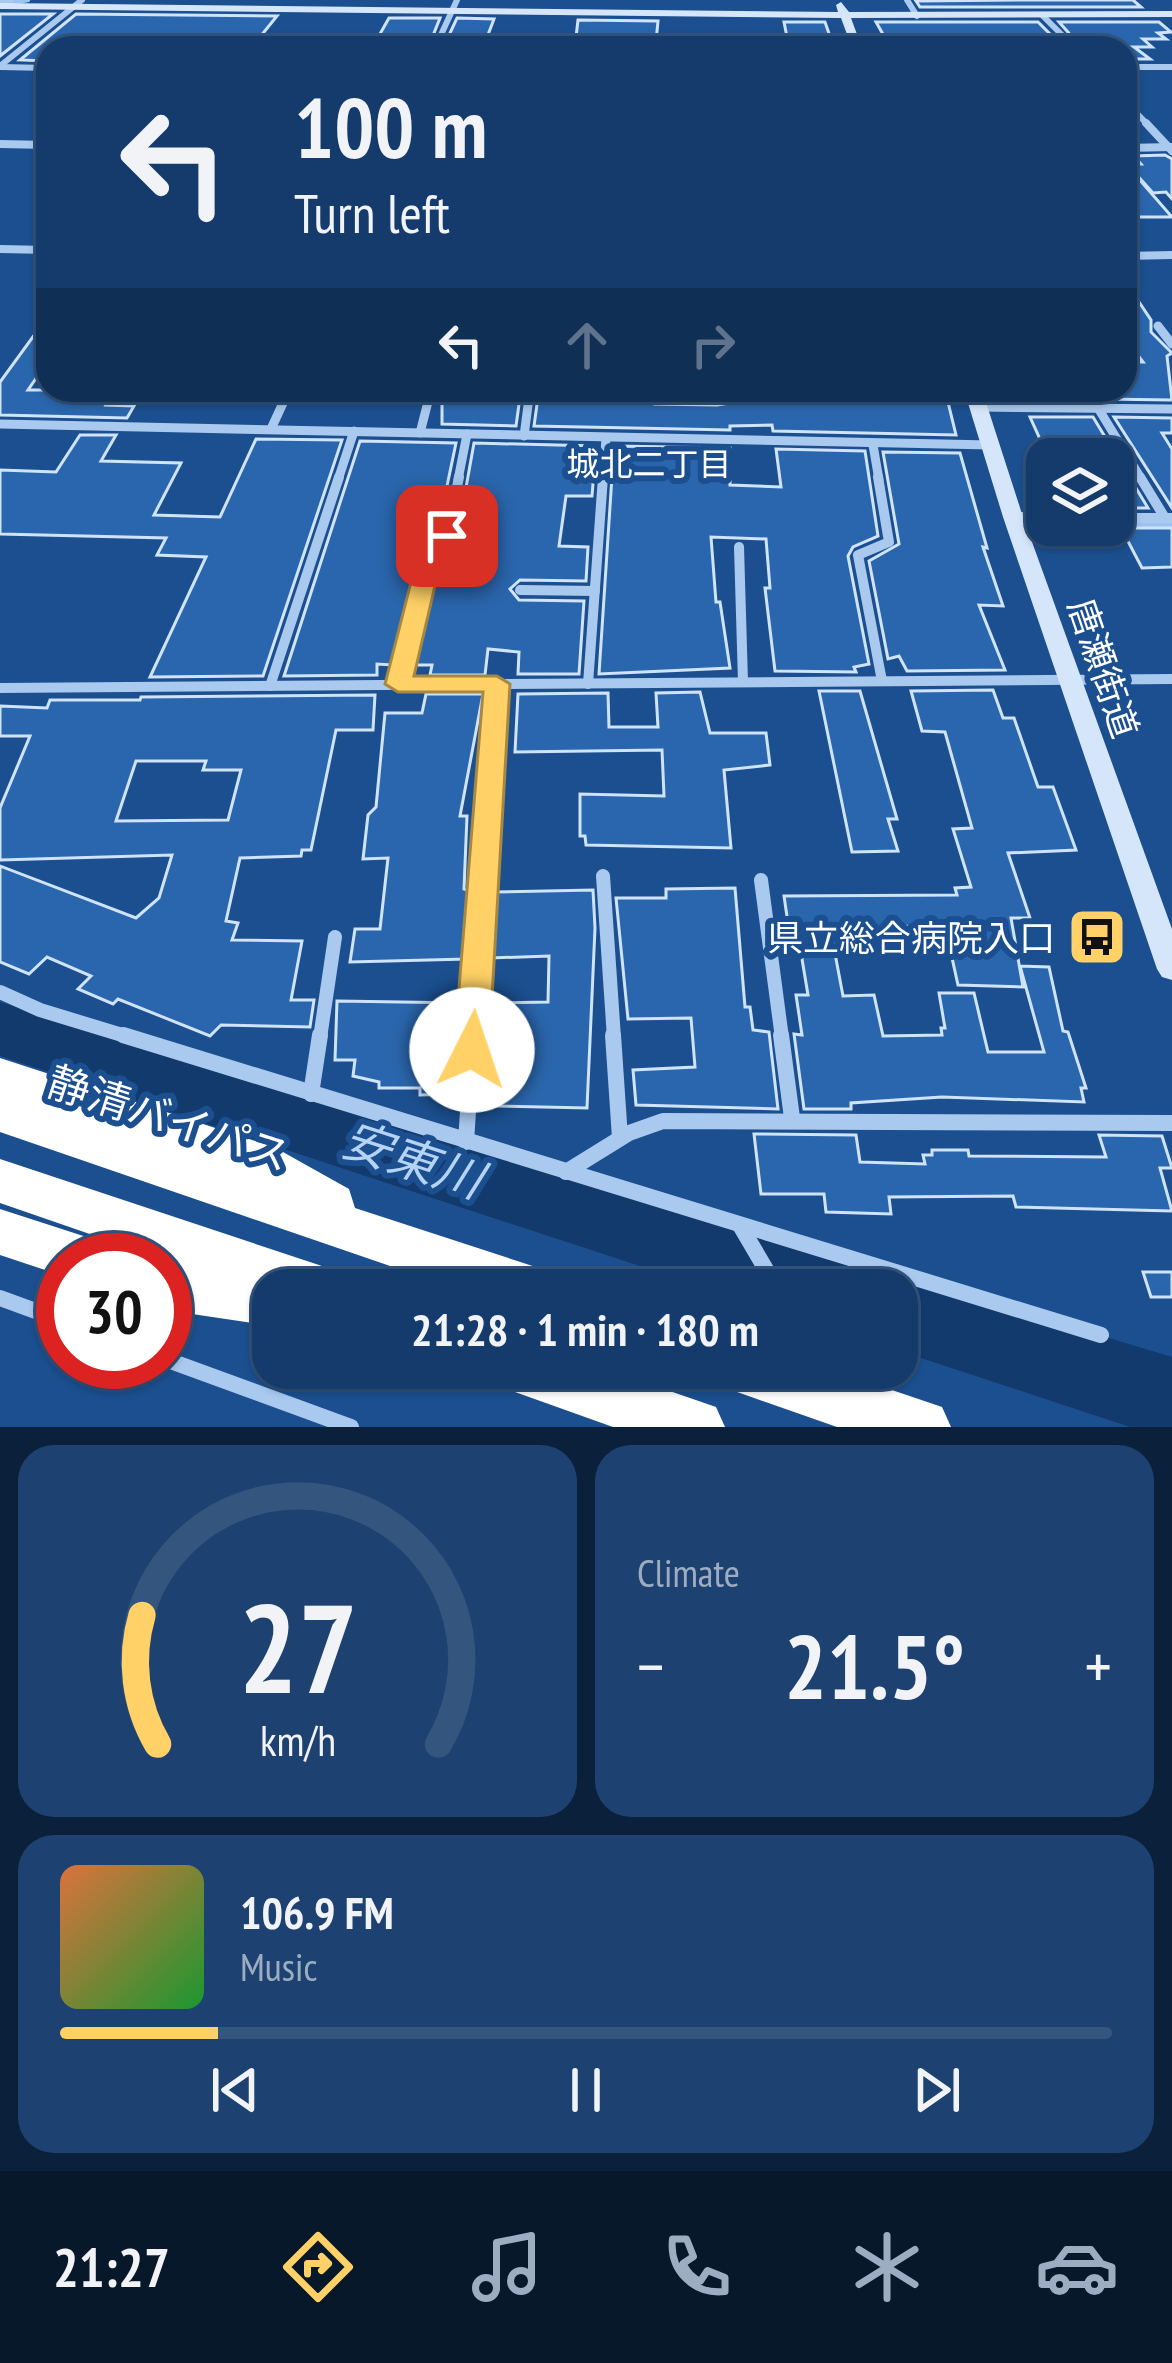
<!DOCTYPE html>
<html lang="en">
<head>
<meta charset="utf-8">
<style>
	body { margin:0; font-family:"PT Sans Narrow","Noto Sans JP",sans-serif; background:#1d4271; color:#f1f3f6; height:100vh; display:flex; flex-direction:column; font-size:45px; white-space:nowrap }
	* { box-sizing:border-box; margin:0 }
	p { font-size:39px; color:#9dadc1 }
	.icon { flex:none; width:66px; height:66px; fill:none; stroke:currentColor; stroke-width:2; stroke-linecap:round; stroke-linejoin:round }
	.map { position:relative; height:1427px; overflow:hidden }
	.drawer { display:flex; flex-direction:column; gap:18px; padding:18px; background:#0b203b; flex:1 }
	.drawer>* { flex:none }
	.guide { position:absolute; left:36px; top:36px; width:1101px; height:366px; border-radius:36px; box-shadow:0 3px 9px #0004,0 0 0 3px #33557e; background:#143b6b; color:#f1f3f6; overflow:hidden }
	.controls { position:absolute; left:1026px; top:438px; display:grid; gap:24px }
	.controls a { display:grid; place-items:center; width:108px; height:108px; border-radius:24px; background:#143b6b; box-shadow:0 3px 9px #0004,0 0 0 3px #33557e; font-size:60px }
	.speed { position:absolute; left:36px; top:1233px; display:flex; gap:24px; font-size:60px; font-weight:700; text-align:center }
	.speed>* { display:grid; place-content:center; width:156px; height:156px; border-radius:50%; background:#143b6b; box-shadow:0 3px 9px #0004,0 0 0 3px #33557e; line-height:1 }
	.speed .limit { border:18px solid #d22; background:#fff; color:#111 }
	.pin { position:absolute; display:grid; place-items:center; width:102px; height:102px; color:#fff; margin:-51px; border-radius:24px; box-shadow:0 6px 18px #0006 }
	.me { position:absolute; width:132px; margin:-66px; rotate:4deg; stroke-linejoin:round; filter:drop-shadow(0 0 9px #0008) }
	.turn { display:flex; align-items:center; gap:42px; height:252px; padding:0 60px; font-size:54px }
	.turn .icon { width:156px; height:156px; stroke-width:2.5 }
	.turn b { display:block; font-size:84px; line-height:102px }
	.lanes { display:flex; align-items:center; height:114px; padding:0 60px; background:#0003; justify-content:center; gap:60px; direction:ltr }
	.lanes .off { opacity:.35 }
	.big { font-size:90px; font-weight:800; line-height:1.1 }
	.drawer .card { flex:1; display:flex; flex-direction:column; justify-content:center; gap:18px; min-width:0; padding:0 42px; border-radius:36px; background:#1d4271 }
	.drawer .dial { align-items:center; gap:0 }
	.dial svg { height:312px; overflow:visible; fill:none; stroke:#33557e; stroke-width:7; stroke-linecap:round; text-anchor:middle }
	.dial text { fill:#f1f3f6; stroke:none }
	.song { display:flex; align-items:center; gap:36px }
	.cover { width:144px; height:144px; border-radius:18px; background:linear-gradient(135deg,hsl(20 70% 55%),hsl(130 70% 35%)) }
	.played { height:12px; border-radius:6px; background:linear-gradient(90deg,#ffd166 15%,#33557e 15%) }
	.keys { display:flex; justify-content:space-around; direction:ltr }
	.heat { display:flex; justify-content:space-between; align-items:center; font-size:66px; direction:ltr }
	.drawer .tiles { flex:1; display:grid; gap:18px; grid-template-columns:1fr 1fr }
	.card:last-child { grid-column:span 2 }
	.trip { position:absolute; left:252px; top:1269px; width:666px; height:120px; border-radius:36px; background:#143b6b; box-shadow:0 3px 9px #0004,0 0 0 3px #33557e; font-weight:800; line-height:120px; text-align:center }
	.tab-bar { display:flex; height:192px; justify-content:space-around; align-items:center; background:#08182b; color:#9dadc1 }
	.tab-bar .icon { width:84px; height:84px }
	.tab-bar .selected { color:#ffd166 }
	.tab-bar b { font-size:54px; color:#f1f3f6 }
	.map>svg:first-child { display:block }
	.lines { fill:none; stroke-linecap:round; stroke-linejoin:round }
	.stream-far1 { stroke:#9cc4f0; stroke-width:4.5 }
	.stream { stroke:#9cc4f0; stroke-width:8 }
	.river { fill:#123a6d; fill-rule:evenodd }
	.building { fill:#2a66ad; stroke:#cfe3fa; stroke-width:3; fill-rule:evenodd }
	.street-far5 { stroke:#a9c9ee; stroke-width:6 }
	.street-far4 { stroke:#a9c9ee; stroke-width:8 }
	.street-far3 { stroke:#a9c9ee; stroke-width:9 }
	.street-far2 { stroke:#a9c9ee; stroke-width:10 }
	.street-far1 { stroke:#a9c9ee; stroke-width:14 }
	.street { stroke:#a9c9ee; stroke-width:16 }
	.secondary { fill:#d6e6fa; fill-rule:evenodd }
	.highway { fill:#fff; fill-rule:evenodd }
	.route { fill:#ffd166; stroke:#a68842; stroke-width:3 }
	.labels { text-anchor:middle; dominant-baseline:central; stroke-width:12; stroke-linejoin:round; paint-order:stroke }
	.far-neighbourhood-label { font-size:33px; fill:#fff; stroke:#1b4f8f }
	.street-label { font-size:36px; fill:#fff; stroke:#1b4f8f }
	.poi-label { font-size:36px; fill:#fff; stroke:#1b4f8f; text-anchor:end }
	.near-street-label { font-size:42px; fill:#fff; stroke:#1b4f8f }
	.near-water-label { font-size:48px; font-style:italic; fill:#b5d3f5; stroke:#1b4f8f }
</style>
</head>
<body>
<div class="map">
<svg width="1172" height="1427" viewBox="0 0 1172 1427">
	<rect width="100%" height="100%" fill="#1b4f8f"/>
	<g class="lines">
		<polyline class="stream-far1" points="4,4 28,0"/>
		<polyline class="stream" points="1052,525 1172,526"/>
		<g class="river">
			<polygon points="0,1002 826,1253 854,1264 866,1290 713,1290 0,1056"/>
			<polygon points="897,1274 1172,1357 1172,1427 1130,1427 897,1350 897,1290 866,1290"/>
		</g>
	</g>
	<g class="building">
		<polygon points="1023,0 1133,0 1141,7 920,7 916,1"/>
		<polygon points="0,14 53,14 0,56"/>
		<polygon points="76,14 277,16 251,48 48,48 48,61 20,60"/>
		<polygon points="389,18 440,18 428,48 372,48"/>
		<polygon points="457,18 494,19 483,48 443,48"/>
		<polygon points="578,20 658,21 656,42 576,37"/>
		<polygon points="784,22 825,22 834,48 795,48 794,42 788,42"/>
		<polygon points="876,22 1038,22 1064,48 888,43"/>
		<polygon points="1059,22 1159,22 1171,32 1158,33 1166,39 1143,39 1152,47 1134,47 1150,59 1125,59 1125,48 1082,48"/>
		<polygon points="1165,155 1172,159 1172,199 1166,192 1153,193 1127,164 1141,164 1134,156"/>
		<polygon points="1125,163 1172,217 1125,217"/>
		<polygon points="1125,281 1151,320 1151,332 1172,353 1167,356 1172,400 1103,399 1098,390 1125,390 1125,362 1143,362 1125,338"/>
		<polygon points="48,316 48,361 28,390 115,390 106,405 134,406 127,418 0,415 0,382"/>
		<polygon points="453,390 521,390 516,426 442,424 442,396"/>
		<polygon points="539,390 656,394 655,404 717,405 730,403 729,390 849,396 873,393 872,390 945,390 956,435 773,431 772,425 730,426 730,430 534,426"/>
		<polygon points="1030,417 1093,417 1148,508 1113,508 1113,459 1049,459"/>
		<polygon points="1114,417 1172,418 1172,433 1162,433 1172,449 1172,508"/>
		<polygon points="80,435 116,435 101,461 181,463 154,515 220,517 256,439 342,440 263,676 150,677 206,557 157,555 166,538 0,534 0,470 56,472"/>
		<polygon points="360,441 456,443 438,529 424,541 393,665 377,664 377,675 284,676"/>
		<polygon points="474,443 596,446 592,496 566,496 559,546 588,547 586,581 520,580 510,589 519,600 584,601 579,674 518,674 519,652 488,649 485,675 430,675 432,665 413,665 441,550 457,538"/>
		<polygon points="614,446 730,448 730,485 781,487 776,449 865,451 878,536 853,547 848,556 869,664 854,667 856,672 775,671 765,588 770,588 766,539 711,537 716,602 720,602 730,668 599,674"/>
		<polygon points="883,452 960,453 987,548 983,547 1003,606 979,605 1005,670 907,671 899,656 888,659 869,561 899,544"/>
		<polygon points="1121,528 1172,528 1172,567 1142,568"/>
		<polygon points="993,690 1003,718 1014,718 1038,787 1053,787 1076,850 1008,853 1030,918 1011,918 1023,987 958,985 945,926 830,927 843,996 874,995 883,1036 942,1035 941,1028 945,1028 939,993 974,993 988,1052 1044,1052 1020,966 1049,967 1063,1031 1068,1032 1086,1088 1081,1088 1084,1102 942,1097 851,1103 851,1109 804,1109 794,1034 802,1035 796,995 808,995 800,947 795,937 790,937 784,896 957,895 955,888 971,887 953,829 972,828 945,732 922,731 911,691"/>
		<polygon points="819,691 860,691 897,819 888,819 898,851 852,852"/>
		<polygon points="700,692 710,733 766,733 770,765 724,770 731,848 586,845 585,836 580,836 580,794 664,796 662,750 515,752 518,694 608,693 609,727 658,727 656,693"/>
		<polygon points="426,694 483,694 460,816 467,816 464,889 472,892 467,959 350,962 355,929 380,929 388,858 363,859 368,815 376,807 385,713 422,713"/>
		<path d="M375,695l-2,35h-37l-25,120h-9l-1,6 -61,2 -14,63 12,2 -6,17 70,1 -11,59h23l-4,27 -89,-2 -11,11 -92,-37 -5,5 -35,-15 13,-13 -44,-19 -18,17 -29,-12v-96l136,52 23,-20 13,-43 -172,5v-52l30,-72h-30v-30l47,2 3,-8h90l1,-3zM136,761h70l-3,9h38l-13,50 -112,1z"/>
		<polygon points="735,888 745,1007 750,1007 753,1030 769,1032 778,1109 636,1105 633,1070 695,1067 691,1018 628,1019 616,898 666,898 666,889"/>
		<polygon points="593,890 595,928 587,1108 494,1106 494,1093 482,1093 487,1003 548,1002 549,956 490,958 494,892"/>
		<polygon points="337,1001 464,1003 456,1094 420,1095 420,1088 379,1088 379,1082 353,1076 355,1060 335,1060"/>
		<polygon points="754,1134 856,1135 860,1162 925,1164 923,1155 932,1155 932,1150 968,1150 969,1156 1106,1157 1099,1135 1162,1136 1172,1168 1160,1168 1172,1211 1016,1207 1013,1196 889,1197 891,1214 826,1212 824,1194 761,1194"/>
		<polygon points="1143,1272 1172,1272 1172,1297 1151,1297"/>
	</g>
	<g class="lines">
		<g class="street-far5">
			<polyline points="907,0 917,16"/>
			<polyline points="0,2 11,0"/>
			<polyline points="1043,16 1075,48"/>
			<polyline points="435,48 457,0"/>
			<polyline points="0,66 82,0"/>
			<polyline points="0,67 48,68"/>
			<polyline points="1125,67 1172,67"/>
			<polyline points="1125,101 1149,126"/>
		</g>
		<g class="street-far4">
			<polyline points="1146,123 1172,151"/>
			<polyline points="0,144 48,145"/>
			<polyline points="1125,148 1172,147"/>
			<polyline points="0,249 48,250"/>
			<polyline points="1125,256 1172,255"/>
		</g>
		<g class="street-far3">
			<polyline points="1158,326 1172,344"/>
			<polyline points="1087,390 1142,480"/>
			<polyline points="978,407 1172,409"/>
			<polyline points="0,424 991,445"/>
			<polyline points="271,429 289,390"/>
			<polyline points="420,433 431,390"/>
			<polyline points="524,436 530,390"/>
			<polyline points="873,445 879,480"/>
			<polyline points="338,480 354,431"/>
			<polyline points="458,480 467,434"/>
			<polyline points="603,480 606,438"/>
		</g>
		<g class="street-far2">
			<polyline points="878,477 889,542 858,555 882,681"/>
			<polyline points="1140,477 1165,518"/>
			<polyline points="1013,517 1047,517"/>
			<polyline points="1113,518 1172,518"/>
			<polyline points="739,547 743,682"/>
			<polyline points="520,590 595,591"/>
			<polyline points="398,684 433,543 447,536 459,477"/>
			<polyline points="588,684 603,477"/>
			<polyline points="270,686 339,477"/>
			<polyline points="0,688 1172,679"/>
			<polyline points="494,728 497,684"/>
		</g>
		<g class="street-far1">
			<polyline points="603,876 614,1038"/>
			<polyline points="761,880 782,1038"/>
			<polyline points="0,992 40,1010 132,1038"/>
			<polyline points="320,1038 335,937"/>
			<polyline points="473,1038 494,725"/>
		</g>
		<g class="street">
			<polyline points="123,1035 1101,1335"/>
			<polyline points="613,1035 620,1138"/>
			<polyline points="781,1035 792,1118"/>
			<polyline points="311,1094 320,1035"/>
			<polyline points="466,1142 473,1035"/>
			<polyline points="566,1172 629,1133 663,1121 1172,1123"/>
			<polyline points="741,1227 778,1290"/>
			<polyline points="0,1298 63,1321"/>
			<polyline points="165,1359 351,1427"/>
		</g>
		<g class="secondary">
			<polygon points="841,2 849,12 1172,11 1172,17 851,18 862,48 852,48 841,18 0,9 0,3 838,12 836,5"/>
			<polygon points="964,390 982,390 1023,517 1172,929 1172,980 1162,977 1157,969 1003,517"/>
		</g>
		<g class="highway">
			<polygon points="0,1058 274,1147 349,1189 355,1208 551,1272 559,1290 460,1290 0,1132"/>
			<polygon points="0,1159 319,1265 338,1272 346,1290 273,1290 273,1326 165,1310 165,1260 0,1203"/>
			<polygon points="0,1209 105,1243 112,1260 63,1260 63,1276 0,1255"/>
			<polygon points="493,1368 603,1368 716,1407 725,1427 613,1427 501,1387"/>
			<polygon points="715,1368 827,1368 942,1407 951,1427 837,1427 723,1387"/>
		</g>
	</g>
	<polygon class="route" points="447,529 458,536 444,547 414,676 497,676 510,684 489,1050 484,1060 472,1064 460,1060 454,1050 483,692 398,692 385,684 421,543"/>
	<defs>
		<g id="bus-square" transform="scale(3)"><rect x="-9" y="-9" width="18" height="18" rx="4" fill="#ffd166" stroke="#1b4f8f"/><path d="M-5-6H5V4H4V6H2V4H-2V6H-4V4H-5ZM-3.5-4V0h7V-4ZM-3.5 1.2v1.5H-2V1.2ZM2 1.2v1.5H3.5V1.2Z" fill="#111"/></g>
	</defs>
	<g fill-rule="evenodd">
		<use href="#bus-square" x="1097" y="937"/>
	</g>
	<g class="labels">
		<g class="far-neighbourhood-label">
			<text x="649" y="463">城北二丁目</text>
		</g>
		<g class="street-label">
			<text transform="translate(1104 668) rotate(71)">唐瀬街道</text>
		</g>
		<g class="poi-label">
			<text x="1055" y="937">県立総合病院入口</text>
		</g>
		<g class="near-street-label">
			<text transform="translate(169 1118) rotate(18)">静清バイパス</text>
		</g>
		<g class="near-water-label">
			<text transform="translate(413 1159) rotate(18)">安東川</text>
		</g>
	</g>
</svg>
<div class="controls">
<a><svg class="icon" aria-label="layers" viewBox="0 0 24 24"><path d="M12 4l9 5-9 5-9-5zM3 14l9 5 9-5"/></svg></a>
</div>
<div class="speed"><div class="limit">30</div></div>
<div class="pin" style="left:447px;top:536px;background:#d93025"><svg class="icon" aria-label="arrive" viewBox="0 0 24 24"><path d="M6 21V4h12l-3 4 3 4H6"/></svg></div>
<svg class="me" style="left:472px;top:1050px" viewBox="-20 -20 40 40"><circle r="19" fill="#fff"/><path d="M0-13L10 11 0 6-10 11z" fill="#ffd166"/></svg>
<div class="trip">21:28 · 1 min · 180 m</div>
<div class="guide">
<div class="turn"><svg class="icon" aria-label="left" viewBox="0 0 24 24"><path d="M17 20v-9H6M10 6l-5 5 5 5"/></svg><div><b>100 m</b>Turn left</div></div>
<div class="lanes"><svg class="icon" aria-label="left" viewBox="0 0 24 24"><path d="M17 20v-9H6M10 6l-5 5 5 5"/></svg><svg class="icon off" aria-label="ahead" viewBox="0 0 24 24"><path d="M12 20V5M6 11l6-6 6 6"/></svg><svg class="icon off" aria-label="right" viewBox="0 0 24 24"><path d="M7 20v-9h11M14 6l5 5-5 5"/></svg></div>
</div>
</div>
<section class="drawer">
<div class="tiles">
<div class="card dial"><svg viewBox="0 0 100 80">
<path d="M14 69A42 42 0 1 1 86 69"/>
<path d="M14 69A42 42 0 0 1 10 36" stroke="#ffd166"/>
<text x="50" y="56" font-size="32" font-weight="700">27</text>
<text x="50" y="72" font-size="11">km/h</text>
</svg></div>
<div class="card"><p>Climate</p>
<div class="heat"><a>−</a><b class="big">21.5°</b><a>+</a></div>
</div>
<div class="card">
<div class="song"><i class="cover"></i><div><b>106.9 FM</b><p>Music</p></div></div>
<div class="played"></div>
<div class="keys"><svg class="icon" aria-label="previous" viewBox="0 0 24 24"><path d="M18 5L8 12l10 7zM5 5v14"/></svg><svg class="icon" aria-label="pause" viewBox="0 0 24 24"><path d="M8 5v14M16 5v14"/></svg><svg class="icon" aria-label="next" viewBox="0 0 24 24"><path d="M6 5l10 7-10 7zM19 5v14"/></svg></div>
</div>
</div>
</section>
<nav class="tab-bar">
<b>21:27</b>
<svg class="icon selected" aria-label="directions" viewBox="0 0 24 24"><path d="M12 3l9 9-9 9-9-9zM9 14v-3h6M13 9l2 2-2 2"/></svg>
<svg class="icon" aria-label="music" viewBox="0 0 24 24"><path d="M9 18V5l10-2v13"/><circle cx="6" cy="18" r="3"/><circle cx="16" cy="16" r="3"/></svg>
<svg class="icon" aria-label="phone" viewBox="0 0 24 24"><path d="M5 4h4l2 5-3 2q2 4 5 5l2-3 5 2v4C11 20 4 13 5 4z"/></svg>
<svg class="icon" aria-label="climate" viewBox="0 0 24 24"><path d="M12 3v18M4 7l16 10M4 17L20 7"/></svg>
<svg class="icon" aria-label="car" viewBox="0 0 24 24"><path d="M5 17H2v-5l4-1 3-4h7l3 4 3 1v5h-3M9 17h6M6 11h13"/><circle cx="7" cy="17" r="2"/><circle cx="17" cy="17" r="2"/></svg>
</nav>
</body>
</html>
